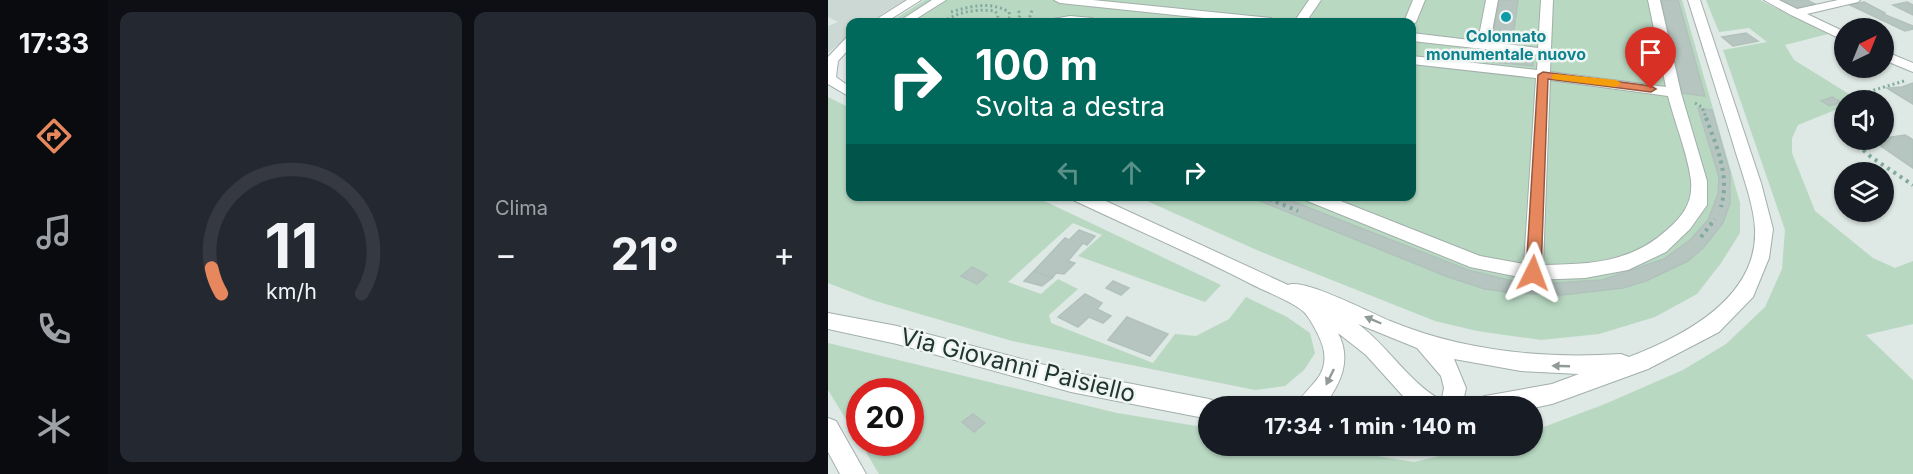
<!DOCTYPE html>
<html lang="it">
<head>
<meta charset="utf-8">
<style>
	body { margin:0; font-family:Inter,sans-serif; background:#242831; color:#f1f3f6; height:100vh; display:flex; flex-direction:column; font-size:22px; white-space:nowrap }
	* { box-sizing:border-box; margin:0 }
	p { font-size:20px; color:#9ea1a6 }
	.icon { flex:none; width:33px; height:33px; fill:none; stroke:currentColor; stroke-width:2; stroke-linecap:round; stroke-linejoin:round }
	.map { position:relative; flex:1; overflow:hidden }
	.side { display:flex; flex-direction:column; gap:12px; padding:12px; background:#0d0f14; width:720px }
	.side>* { flex:none }
	.top-card { position:absolute; left:18px; top:18px; width:570px; height:183px; border-radius:12px; box-shadow:0 2px 4px #0004; background:#00695c; color:#fff; overflow:hidden }
	.needle { width:39px; rotate:43deg }
	.buttons { position:absolute; left:1006px; top:18px; display:grid; gap:12px }
	.buttons a { display:grid; place-items:center; width:60px; height:60px; border-radius:50%; background:#171b24; box-shadow:0 2px 4px #0004; font-size:30px }
	.speed { position:absolute; left:18px; top:378px; display:flex; gap:12px; font-size:30px; font-weight:700; text-align:center }
	.speed>* { display:grid; place-content:center; width:78px; height:78px; border-radius:50%; background:#171b24; box-shadow:0 2px 4px #0004; line-height:1 }
	.speed .limit { border:9px solid #d22; background:#fff; color:#111 }
	.pin { position:absolute; display:grid; place-items:center; width:51px; height:51px; color:#fff; margin:-62px -26px; border-radius:50% 50% 50% 0; rotate:-45deg; box-shadow:0 0 6px #0007 }
	.pin .icon { rotate:45deg }
	.me { position:absolute; width:66px; margin:-33px; rotate:3deg; stroke-linejoin:round; filter:drop-shadow(0 0 4px #0008) }
	.turn { display:flex; align-items:center; gap:21px; height:126px; padding:0 30px; font-size:27px }
	.turn .icon { width:78px; height:78px; stroke-width:2.5 }
	.turn b { display:block; font-size:42px; line-height:51px }
	.lanes { display:flex; align-items:center; height:57px; padding:0 30px; background:#0003; justify-content:center; gap:30px; direction:ltr }
	.lanes .off { opacity:.35 }
	.big { font-size:45px; font-weight:700; line-height:1.1 }
	.side .widget { flex:1; display:flex; flex-direction:column; justify-content:center; gap:9px; min-width:0; padding:0 21px; border-radius:12px; background:#242831 }
	.side .dial { align-items:center; gap:0 }
	.dial svg { height:156px; overflow:visible; fill:none; stroke:#363941; stroke-width:7; stroke-linecap:round; text-anchor:middle }
	.dial text { fill:#f1f3f6; stroke:none }
	.heat { display:flex; justify-content:space-between; align-items:center; font-size:33px; direction:ltr }
	.side .tiles { flex:1; display:grid; gap:12px; grid-template-columns:repeat(2,1fr) }
	.trip { position:absolute; left:370px; top:396px; width:345px; height:60px; border-radius:30px; background:#171b24; box-shadow:0 2px 4px #0004; font-weight:700; line-height:60px; text-align:center }
	main { display:flex; flex:1; min-height:0 }
	.menu { display:flex; flex-direction:column; width:108px; justify-content:space-around; align-items:center; background:#090b0e; color:#9ea1a6 }
	.menu .icon { width:42px; height:42px }
	.menu .selected { color:#e6875e }
	.menu b { font-size:27px; color:#f1f3f6 }
	.map>svg:first-child { display:block }
	.built { fill:#ccd8d3 }
	.green { fill:#b8d8c2 }
	.building { fill:#b6c5c0; stroke:#b1c1bb; stroke-width:1.5 }
	.lines { fill:none; stroke-linecap:round; stroke-linejoin:round }
	.minor-casing { stroke:#a2afab; stroke-width:2 }
	.path-far1 { stroke:#81a99f; stroke-width:3; stroke-dasharray:2 3; stroke-linecap:butt }
	.path { stroke:#81a99f; stroke-width:4; stroke-dasharray:3 4.5; stroke-linecap:butt }
	.minor { fill:#fff; fill-rule:evenodd }
	.oneway { fill:#909a98 }
	.route { fill:#e6875e; stroke:#96583d; stroke-width:1.5 }
	.slow { fill:#f59e0b }
	.culture-dot { fill:#0f9aa8; stroke:#eef5f2; stroke-width:2 }
	.labels { text-anchor:middle; dominant-baseline:central; stroke-width:5; stroke-linejoin:round; paint-order:stroke }
	.far-culture-label { font-size:16px; font-weight:bold; fill:#0d838f; stroke:#eef5f2 }
	.near-street-label { font-size:24px; fill:#213631; stroke:#eef5f2 }
</style>
</head>
<body>
<main>
<nav class="menu">
<b>17:33</b>
<svg class="icon selected" aria-label="directions" viewBox="0 0 24 24"><path d="M12 3l9 9-9 9-9-9zM9 14v-3h6M13 9l2 2-2 2"/></svg>
<svg class="icon" aria-label="music" viewBox="0 0 24 24"><path d="M9 18V5l10-2v13"/><circle cx="6" cy="18" r="3"/><circle cx="16" cy="16" r="3"/></svg>
<svg class="icon" aria-label="phone" viewBox="0 0 24 24"><path d="M5 4h4l2 5-3 2q2 4 5 5l2-3 5 2v4C11 20 4 13 5 4z"/></svg>
<svg class="icon" aria-label="climate" viewBox="0 0 24 24"><path d="M12 3v18M4 7l16 10M4 17L20 7"/></svg>
</nav>
<section class="side">
<div class="tiles">
<div class="widget dial"><svg viewBox="0 0 100 80">
<path d="M14 69A42 42 0 1 1 86 69"/>
<path d="M14 69A42 42 0 0 1 9 56" stroke="#e6875e"/>
<text x="50" y="56" font-size="32" font-weight="700">11</text>
<text x="50" y="72" font-size="11">km/h</text>
</svg></div>
<div class="widget"><p>Clima</p>
<div class="heat"><a>−</a><b class="big">21°</b><a>+</a></div>
</div>
</div>
</section>
<div class="map">
<svg width="1085" height="474" viewBox="0 0 1085 474">
	<rect width="100%" height="100%" fill="#dee8e4"/>
	<polygon class="built" points="0,0 77,0 41,22 22,22 22,34 0,53 0,26 10,22 0,17"/>
	<g class="green">
		<polygon points="97,0 854,0 912,203 912,233 893,263 869,294 827,317 771,334 713,340 649,331 607,321 431,251 310,197 584,196 584,22 62,22"/>
		<polygon points="878,0 932,0 1000,34 957,45 966,60 1021,94 1017,106 970,125 964,138 964,153 987,211 1045,258 1067,268 1085,261 1085,324 1038,335 1085,380 1085,474 51,474 32,442 82,442 82,392 32,392 32,442 0,390 0,343 289,413 381,428 381,446 487,446 586,462 654,446 705,446 705,431 777,404 855,370 898,344 937,307 954,269 957,230 895,50 939,42 921,28 891,32"/>
		<polygon points="0,97 22,108 22,196 208,197 393,285 377,302 250,256 274,235 245,223 180,282 213,294 230,279 250,289 221,315 223,323 325,363 347,334 368,336 401,319 418,297 459,317 482,333 487,353 476,370 457,386 427,390 184,341 44,300 0,283"/>
	</g>
	<g class="building">
		<polygon points="671,0 690,0 685,37 665,35"/>
		<polygon points="833,0 850,0 877,96 854,93"/>
		<polygon points="954,0 979,0 987,4 969,8"/>
		<polygon points="1036,2 1057,13 1055,14 1085,26 1085,29 1077,31 1022,5"/>
		<polygon points="1079,2 1085,5 1085,15 1065,5"/>
		<polygon points="918,33 930,41 905,46 894,37"/>
		<polygon points="656,57 705,62 705,66 655,61"/>
		<polygon points="1085,83 1085,104 1059,88 1074,87"/>
		<polygon points="1004,97 1013,102 1002,106 993,101"/>
		<polygon points="870,108 884,110 902,173 902,203 895,223 875,248 860,261 818,281 795,288 734,295 684,293 657,289 620,277 420,196 451,196 640,270 685,281 726,283 774,280 836,259 862,240 880,220 890,194 891,177"/>
		<polygon points="1077,135 1085,140 1085,168 1044,140"/>
		<polygon points="251,230 267,236 259,245 255,243 240,261 247,263 236,274 228,273 224,278 206,271 237,238 241,240"/>
		<polygon points="144,267 159,275 149,284 133,276"/>
		<polygon points="206,271 224,278 214,286 196,281"/>
		<polygon points="285,281 301,288 293,295 278,288"/>
		<polygon points="257,294 274,303 269,309 283,316 275,323 261,317 250,327 230,317"/>
		<polygon points="299,317 340,334 322,356 280,340"/>
		<polygon points="145,414 157,423 146,432 134,422"/>
	</g>
	<g class="lines">
		<g class="minor-casing">
			<g id="minor">
				<polygon points="79,0 93,0 58,22 44,22"/>
				<polygon points="104,0 118,0 83,22 70,22"/>
				<polygon points="226,0 265,0 443,18 449,22 414,22 232,3"/>
				<polygon points="481,0 493,0 478,22 466,22"/>
				<polygon points="585,0 597,0 588,22 584,25 584,22 576,22"/>
				<path d="M658,0h12l-8,42 48,6 3,-48h12l-3,72 116,15 -18,-87h12l21,93 26,88v24l-17,24 -24,23 -38,18 -43,8 -52,2 -63,-13 -165,-67 -2,-4h25l152,60 44,8 12,-186 -124,-14v-8l125,14 1,-15 -126,-14v-8l66,8zM722,80l118,16c6,24 21,62 23,85 2,21 -8,35 -23,48 -37,34 -77,35 -125,36z"/>
				<path d="M860,0h12l61,183 12,46 -4,29 -16,39 -34,35 -71,37 -96,35 -19,4 -59,-2 3,-7 8,-3 67,-12 27,-10 -58,-3 -67,-12 12,29 -4,18h-50l-46,-51 -28,-22c14,27 3,50 -14,73h-27c7,-19 31,-26 27,-54 -1,-11 -14,-34 -20,-40 -12,-11 -38,-20 -53,-28 -58,-30 -119,-56 -178,-84l-2,-4h24l193,89c16,-7 83,28 102,36 73,30 153,38 231,33l8,3c55,-21 129,-59 126,-128 -1,-26 -16,-64 -23,-89 -15,-47 -29,-93 -44,-140zM530,324l59,24 24,28 3,12 -3,15 -2,-4c-32,-19 -51,-53 -81,-75z"/>
				<polygon points="936,0 951,0 969,9 1010,0 1032,0 1030,2 979,14 1017,32 1017,41 963,15"/>
				<polygon points="242,16 264,18 270,22 223,22 225,19"/>
				<polygon points="22,37 22,48 10,61 8,77 22,87 22,97 0,84 0,57 18,38"/>
				<polygon points="1056,51 1085,63 1085,72 1056,60"/>
				<polygon points="0,313 69,326 243,372 381,399 389,402 391,406 381,406 381,419 243,392 69,344 0,329"/>
				<polygon points="0,418 8,421 38,474 12,474 0,452"/>
			</g>
		</g>
		<g class="path-far1">
			<path d="M123,12c20,-6 39,-11 58,0l1,5 -4,5"/>
			<path d="M115,22c16,-11 33,-13 52,-11l3,4 -1,7"/>
			<polyline points="189,22 192,15 190,9"/>
			<polyline points="200,22 204,10"/>
			<polyline points="1028,100 1043,91 1076,81"/>
			<polyline points="867,103 874,107 879,120"/>
			<polyline points="1016,120 1017,113"/>
		</g>
		<g class="path">
			<path d="M878,118c11,29 24,58 15,89"/>
			<polyline points="1016,118 1017,123"/>
			<polyline points="1024,140 1043,157 1085,185"/>
			<polyline points="434,196 470,211"/>
			<polyline points="873,237 887,219"/>
		</g>
		<use href="#minor" class="minor"/>
	</g>
	<defs><path id="oneway-solid" d="M-6-.8H1V-3.2L6.5 0L1 3.2V.8H-6Z" transform="scale(1.5)"/></defs>
	<g class="oneway">
		<use href="#oneway-solid" transform="translate(545 320) rotate(-157)"/>
		<use href="#oneway-solid" transform="translate(733 366) rotate(-178)"/>
		<use href="#oneway-solid" transform="translate(502 377) rotate(116)"/>
	</g>
	<polygon class="route" points="715,72 823,86 828,89 823,92 720,79 713,273 710,277 700,277 698,273 710,75"/>
	<polygon class="slow" points="727,74 788,80 793,83 788,87 724,79 724,75"/>
	<circle class="culture-dot" cx="678" cy="17" r="6"/>
	<g class="labels">
		<g class="far-culture-label">
			<text x="678" y="36">Colonnato<tspan x="678" dy="18">monumentale nuovo</tspan></text>
		</g>
		<g class="near-street-label">
			<text transform="translate(190 365) rotate(14)">Via Giovanni Paisiello</text>
		</g>
	</g>
</svg>
<div class="buttons">
<a><svg class="needle" viewBox="-14 -14 28 28"><path d="M0-13l5 13h-10z" fill="#e53935"/><path d="M0 13l5-13h-10z" fill="#9ea1a6"/></svg></a>
<a><svg class="icon" aria-label="sound" viewBox="0 0 24 24"><path d="M4 9h4l5-4v14l-5-4H4zM17 9q2 3 0 6"/></svg></a>
<a><svg class="icon" aria-label="layers" viewBox="0 0 24 24"><path d="M12 4l9 5-9 5-9-5zM3 14l9 5 9-5"/></svg></a>
</div>
<div class="speed"><div class="limit">20</div></div>
<div class="pin" style="left:823px;top:89px;background:#d93025"><svg class="icon" aria-label="arrive" viewBox="0 0 24 24"><path d="M6 21V4h12l-3 4 3 4H6"/></svg></div>
<svg class="me" style="left:705px;top:273px" viewBox="-20 -20 40 40"><path d="M0-17L14 15 0 8-14 15z" fill="#e6875e" stroke="#fff" stroke-width="4"/></svg>
<div class="trip">17:34 · 1 min · 140 m</div>
<div class="top-card">
<div class="turn"><svg class="icon" aria-label="right" viewBox="0 0 24 24"><path d="M7 20v-9h11M14 6l5 5-5 5"/></svg><div><b>100 m</b>Svolta a destra</div></div>
<div class="lanes"><svg class="icon off" aria-label="left" viewBox="0 0 24 24"><path d="M17 20v-9H6M10 6l-5 5 5 5"/></svg><svg class="icon off" aria-label="ahead" viewBox="0 0 24 24"><path d="M12 20V5M6 11l6-6 6 6"/></svg><svg class="icon" aria-label="right" viewBox="0 0 24 24"><path d="M7 20v-9h11M14 6l5 5-5 5"/></svg></div>
</div>
</div>
</main>
</body>
</html>
